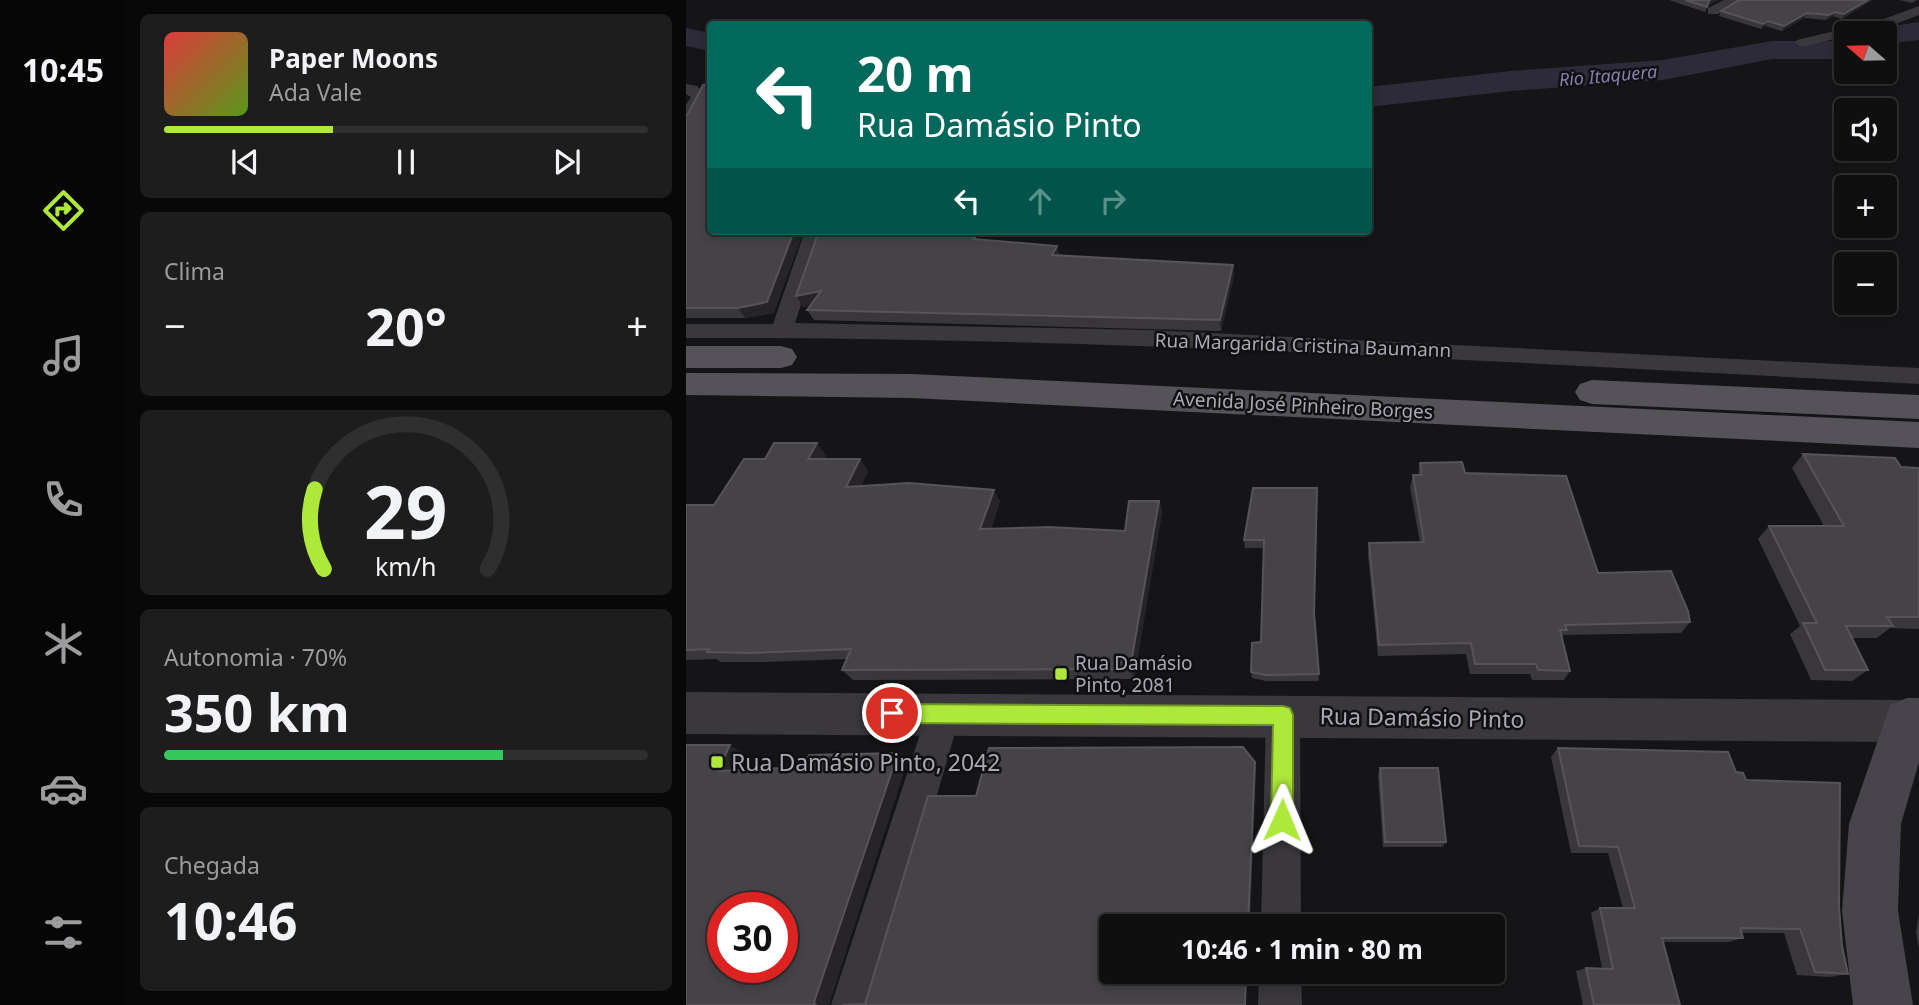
<!DOCTYPE html>
<html lang="pt">
<head>
<meta charset="utf-8">
<style>
	body { margin:0; font-family:"Noto Sans",sans-serif; background:#1e1d1e; color:#f1f3f6; height:100vh; display:flex; flex-direction:column; font-size:26px; white-space:nowrap }
	* { box-sizing:border-box; margin:0 }
	p { font-size:23px; color:#9c9c9f }
	.icon { flex:none; width:38px; height:38px; fill:none; stroke:currentColor; stroke-width:2; stroke-linecap:round; stroke-linejoin:round }
	.map { position:relative; flex:1; overflow:hidden }
	.panel { display:flex; flex-direction:column; gap:14px; padding:14px; background:#090809; width:560px }
	.panel>* { flex:none }
	.hud { position:absolute; left:21px; top:21px; width:665px; height:214px; border-radius:7px; box-shadow:0 4px 10px #0003,0 0 0 2px #302f30; background:#00695c; color:#fff; overflow:hidden }
	.needle { width:46px; rotate:290deg }
	.controls { position:absolute; left:1148px; top:21px; display:grid; gap:14px }
	.controls a { display:grid; place-items:center; width:63px; height:63px; border-radius:7px; background:#100f10; box-shadow:0 4px 10px #0003,0 0 0 2px #302f30; font-size:35px }
	.speed { position:absolute; left:21px; top:892px; display:flex; gap:14px; font-size:35px; font-weight:700; text-align:center }
	.speed>* { display:grid; place-content:center; width:91px; height:91px; border-radius:50%; background:#100f10; box-shadow:0 4px 10px #0003,0 0 0 2px #302f30; line-height:1 }
	.speed .limit { border:10px solid #d22; background:#fff; color:#111 }
	.pin { position:absolute; display:grid; place-items:center; width:60px; height:60px; color:#fff; margin:-30px; border:4px solid #fff; border-radius:50%; box-shadow:0 2px 7px #0007 }
	.me { position:absolute; width:77px; margin:-38px; rotate:1deg; stroke-linejoin:round; filter:drop-shadow(0 0 5px #0008) }
	.turn { display:flex; align-items:center; gap:24px; height:147px; padding:0 35px; font-size:32px }
	.turn .icon { width:91px; height:91px; stroke-width:2.5 }
	.turn b { display:block; font-size:49px; line-height:60px }
	.lanes { display:flex; align-items:center; height:66px; padding:0 35px; background:#0003; justify-content:center; gap:35px; direction:ltr }
	.lanes .off { opacity:.35 }
	.big { font-size:52px; font-weight:700; line-height:1.1 }
	.panel .card { flex:1; display:flex; flex-direction:column; justify-content:center; gap:10px; min-width:0; padding:0 24px; border-radius:10px; background:#1e1d1e }
	.panel .dial { align-items:center; gap:0 }
	.dial svg { height:182px; overflow:visible; fill:none; stroke:#302f30; stroke-width:7; stroke-linecap:round; text-anchor:middle }
	.dial text { fill:#f1f3f6; stroke:none }
	.song { display:flex; align-items:center; gap:21px }
	.cover { width:84px; height:84px; border-radius:10px; background:linear-gradient(135deg,hsl(0 70% 55%),hsl(90 70% 35%)) }
	.played { height:7px; border-radius:4px; background:linear-gradient(90deg,#ade83b 35%,#302f30 35%) }
	.keys { display:flex; justify-content:space-around; direction:ltr }
	.heat { display:flex; justify-content:space-between; align-items:center; font-size:38px; direction:ltr }
	.charge { height:10px; border-radius:5px; background:linear-gradient(90deg,#34c759 70%,#302f30 0) }
	.trip { position:absolute; left:413px; top:914px; width:406px; height:70px; border-radius:7px; background:#100f10; box-shadow:0 4px 10px #0003,0 0 0 2px #302f30; font-weight:700; line-height:70px; text-align:center }
	main { display:flex; flex:1; min-height:0 }
	.tab-bar { display:flex; flex-direction:column; width:126px; justify-content:space-around; align-items:center; background:#060606; color:#9c9c9f }
	.tab-bar .icon { width:49px; height:49px }
	.tab-bar .on { color:#ade83b }
	.tab-bar b { font-size:32px; color:#f1f3f6 }
	.map>svg:first-child { display:block }
	.lines { fill:none; stroke-linecap:round; stroke-linejoin:round }
	.river { fill:#2d2b39; fill-rule:evenodd }
	.minor { fill:#3a383d; fill-rule:evenodd }
	.tertiary { fill:#3a383d; fill-rule:evenodd }
	.secondary { fill:#47444b; fill-rule:evenodd }
	.primary { fill:#55525a; fill-rule:evenodd }
	.wall { fill:#3a373b }
	.shaded-wall { fill:#262427 }
	.building { fill:#464348; stroke:#565359; stroke-width:2; fill-rule:evenodd }
	.route { fill:#ade83b; stroke:#709726; stroke-width:2 }
	.poi-dot { fill:#ade83b; stroke:#100f11; stroke-width:2.5 }
	.labels { text-anchor:middle; dominant-baseline:central; stroke-width:5; stroke-linejoin:round; paint-order:stroke }
	.far-water-label { font-size:18px; font-style:italic; fill:#867faf; stroke:#100f11 }
	.street-label { font-size:19px; fill:#aca7b5; stroke:#100f11 }
	.poi-label { font-size:19px; fill:#aca7b5; stroke:#100f11; text-anchor:start }
	.near-street-label { font-size:23px; fill:#aca7b5; stroke:#100f11 }
	.near-poi-label { font-size:23px; fill:#aca7b5; stroke:#100f11; text-anchor:start }
</style>
</head>
<body>
<main>
<nav class="tab-bar">
<b>10:45</b>
<svg class="icon on" aria-label="directions" viewBox="0 0 24 24"><path d="M12 3l9 9-9 9-9-9zM9 14v-3h6M13 9l2 2-2 2"/></svg>
<svg class="icon" aria-label="music" viewBox="0 0 24 24"><path d="M9 18V5l10-2v13"/><circle cx="6" cy="18" r="3"/><circle cx="16" cy="16" r="3"/></svg>
<svg class="icon" aria-label="phone" viewBox="0 0 24 24"><path d="M5 4h4l2 5-3 2q2 4 5 5l2-3 5 2v4C11 20 4 13 5 4z"/></svg>
<svg class="icon" aria-label="climate" viewBox="0 0 24 24"><path d="M12 3v18M4 7l16 10M4 17L20 7"/></svg>
<svg class="icon" aria-label="car" viewBox="0 0 24 24"><path d="M5 17H2v-5l4-1 3-4h7l3 4 3 1v5h-3M9 17h6M6 11h13"/><circle cx="7" cy="17" r="2"/><circle cx="17" cy="17" r="2"/></svg>
<svg class="icon" aria-label="filters" viewBox="0 0 24 24"><path d="M4 7h16M4 17h16"/><circle cx="9" cy="7" r="2"/><circle cx="15" cy="17" r="2"/></svg>
</nav>
<section class="panel">
<div class="card">
<div class="song"><i class="cover"></i><div><b>Paper Moons</b><p>Ada Vale</p></div></div>
<div class="played"></div>
<div class="keys"><svg class="icon" aria-label="previous" viewBox="0 0 24 24"><path d="M18 5L8 12l10 7zM5 5v14"/></svg><svg class="icon" aria-label="pause" viewBox="0 0 24 24"><path d="M8 5v14M16 5v14"/></svg><svg class="icon" aria-label="next" viewBox="0 0 24 24"><path d="M6 5l10 7-10 7zM19 5v14"/></svg></div>
</div>
<div class="card"><p>Clima</p>
<div class="heat"><a>−</a><b class="big">20°</b><a>+</a></div>
</div>
<div class="card dial"><svg viewBox="0 0 100 80">
<path d="M14 69A42 42 0 1 1 86 69"/>
<path d="M14 69A42 42 0 0 1 10 34" stroke="#ade83b"/>
<text x="50" y="56" font-size="32" font-weight="700">29</text>
<text x="50" y="72" font-size="11">km/h</text>
</svg></div>
<div class="card"><p>Autonomia · 70%</p><b class="big">350 km</b><div class="charge"></div></div>
<div class="card"><p>Chegada</p><b class="big">10:46</b></div>
</section>
<div class="map">
<svg width="1233" height="1005" viewBox="0 0 1233 1005">
	<rect width="100%" height="100%" fill="#151416"/>
	<g class="lines">
		<g class="river">
			<polygon points="1233,22 1233,40 1199,44 1199,33 1185,33 1188,29"/>
			<polygon points="0,28 24,33 24,51 0,46"/>
			<polygon points="1086,41 1160,41 1160,59 1086,59 977,80 825,91 682,107 682,87 825,71 977,60"/>
		</g>
		<g class="minor">
			<polygon points="1038,0 1054,0 1032,14 1022,14 1022,8"/>
			<path d="M1233,6v9c-23,9 -47,18 -73,18v3l-44,11 -7,-4 2,-3 87,-21z"/>
			<polygon points="0,84 11,86 21,96 6,122 0,124 0,105 5,97 0,94"/>
			<path d="M119,231h20l-30,92 354,7 770,38v16c-411,-22 -821,-47 -1233,-46v-14h87z"/>
			<polygon points="258,696 270,701 275,713 189,1005 145,1005 241,713 246,701"/>
			<polygon points="597,698 609,703 614,715 615,926 575,926 580,715 585,703"/>
			<polygon points="573,971 615,971 616,1005 572,1005"/>
		</g>
		<polygon class="tertiary" points="0,692 1221,700 1233,705 1233,737 1221,742 0,734"/>
		<polygon class="secondary" points="1221,698 1233,698 1233,762 1215,824 1212,911 1227,1005 1167,1005 1156,911 1163,824 1204,705"/>
		<g class="primary">
			<polygon points="0,346 95,346 106,349 111,357 106,365 95,368 0,368"/>
			<polygon points="0,373 225,374 1233,422 1233,448 225,398 0,395"/>
			<polygon points="906,380 1233,395 1233,419 906,404 894,400 889,392 894,384"/>
		</g>
	</g>
	<g class="wall">
		<polygon points="983,0 1032,0 1022,5 1019,12"/>
		<polygon points="1187,0 1156,19 1147,16 1140,20 1118,18 1096,31 1079,26 1075,29 1033,16 1035,11"/>
		<polygon points="1213,0 1231,0 1226,3"/>
		<polygon points="2,114 88,313 59,318 0,318 0,115"/>
		<polygon points="133,231 270,231 271,234 292,239 371,246 373,256 547,265 548,275 535,331 128,320 121,310 124,305 117,307"/>
		<polygon points="1117,454 1215,467 1233,468 1233,629 1204,628 1191,638 1165,638 1182,670 1166,681 1125,680 1104,634 1114,626 1072,539 1083,526 1138,526 1106,468"/>
		<polygon points="140,455 138,459 174,459 182,471 175,486 314,501 305,529 439,531 473,501 476,512 448,679 167,680 156,670 161,659 79,662 35,662 30,659 0,660 0,505 28,505 79,459"/>
		<polygon points="734,463 779,473 912,573 1004,622 995,633 877,635 876,638 884,671 878,680 846,680 844,674 784,674 780,654 692,656 682,555 683,543 734,543 724,487 727,475 732,475"/>
		<polygon points="567,488 628,613 633,681 580,681 566,678 565,672 575,642 578,548 559,548 558,540"/>
		<polygon points="872,748 1050,772 1060,780 1153,907 1156,946 1162,974 1144,977 1111,975 1098,933 1055,933 1057,938 1042,942 977,942 994,1005 897,1005 890,971 900,968 916,968 905,913 914,908 937,908 922,853 885,853 865,757"/>
		<polygon points="694,768 760,842 756,847 697,847 692,775"/>
		<polygon points="1233,914 1233,949 1230,932"/>
	</g>
	<g class="shaded-wall">
		<polygon points="1024,0 1032,0 1021,6 1023,1"/>
		<polygon points="1182,0 1187,0 1156,19 1158,14"/>
		<polygon points="1149,12 1147,16 1140,20 1143,15"/>
		<polygon points="1121,13 1118,18 1096,31 1098,26"/>
		<polygon points="1082,21 1079,26 1075,29 1077,24"/>
		<polygon points="108,231 118,231 88,313 59,318 52,308"/>
		<polygon points="371,246 374,257 366,255"/>
		<polygon points="547,265 548,275 535,331 534,320"/>
		<polygon points="135,291 141,302 117,307 110,296"/>
		<polygon points="131,443 140,455 132,470 122,459"/>
		<polygon points="174,459 182,471 169,498 160,487"/>
		<polygon points="308,490 314,501 301,540 294,529"/>
		<polygon points="473,501 476,512 448,679 444,669"/>
		<polygon points="44,745 57,753 46,778 32,771"/>
		<polygon points="212,753 222,760 143,1005 130,1005 128,1002"/>
		<polygon points="569,762 570,770 564,926 562,926"/>
		<polygon points="560,971 562,971 560,1005 559,1005"/>
	</g>
	<g class="building">
		<polygon points="999,0 1024,0 1023,1 1021,7"/>
		<polygon points="1053,0 1182,0 1158,14 1149,12 1143,15 1121,13 1098,26 1082,21 1077,24 1035,11"/>
		<polygon points="24,84 24,231 108,231 81,302 52,308 0,308 0,115 2,114 17,85"/>
		<polygon points="133,231 266,231 264,233 291,235 287,239 371,246 366,255 547,265 534,320 121,310 135,291 110,296"/>
		<polygon points="88,443 131,443 122,459 174,459 160,487 223,483 308,490 294,529 363,527 439,531 443,501 473,501 444,669 156,670 165,649 66,653 21,652 23,649 0,650 0,505 28,505 58,459 79,459"/>
		<polygon points="1117,454 1209,458 1215,467 1233,468 1233,617 1201,617 1207,626 1160,626 1182,670 1139,670 1117,623 1131,623 1083,526 1158,526"/>
		<polygon points="776,462 779,473 880,476 912,573 985,571 1002,611 1004,622 879,625 881,630 874,630 884,671 852,670 850,664 789,664 785,643 693,645 683,543 738,542 727,475 736,475 734,463"/>
		<polygon points="567,488 631,488 628,613 633,674 580,675 565,672 566,643 575,642 578,540 558,540"/>
		<path d="M0,745h44l-12,26 87,-4 4,-12 89,-2 -84,249 2,3h-130zM37,908h59v60h-59z"/>
		<polygon points="557,747 569,762 562,926 425,926 425,971 560,971 559,1005 156,1005 179,1004 242,796 290,796 303,748"/>
		<polygon points="872,748 1042,752 1050,772 1057,773 1060,780 1154,783 1153,907 1156,946 1162,974 1129,972 1114,929 1054,928 1057,938 976,938 994,1005 908,1005 900,968 927,969 914,908 949,908 932,847 893,846"/>
		<polygon points="694,768 752,768 760,842 699,842"/>
	</g>
	<polygon class="route" points="206,704 597,706 604,708 607,715 607,820 604,828 596,831 588,828 585,820 587,725 206,723 199,720 196,713 199,706"/>
	<g class="poi-dot">
		<rect x="368" y="667" width="14" height="14" rx="3.5"/>
		<rect x="24" y="755" width="14" height="14" rx="3.5"/>
	</g>
	<g class="labels">
		<g class="far-water-label">
			<text transform="translate(922 75) rotate(-5)">Rio Itaquera</text>
		</g>
		<g class="street-label">
			<text transform="translate(617 345) rotate(2)">Rua Margarida Cristina Baumann</text>
			<text transform="translate(617 405) rotate(3)">Avenida José Pinheiro Borges</text>
		</g>
		<g class="poi-label">
			<text x="389" y="663">Rua Damásio<tspan x="389" dy="22">Pinto, 2081</tspan></text>
		</g>
		<g class="near-street-label">
			<text transform="translate(736 717) rotate(1)">Rua Damásio Pinto</text>
		</g>
		<g class="near-poi-label">
			<text x="45" y="762">Rua Damásio Pinto, 2042</text>
		</g>
	</g>
</svg>
<div class="controls">
<a><svg class="needle" viewBox="-14 -14 28 28"><path d="M0-13l5 13h-10z" fill="#e53935"/><path d="M0 13l5-13h-10z" fill="#9c9c9f"/></svg></a>
<a><svg class="icon" aria-label="sound" viewBox="0 0 24 24"><path d="M4 9h4l5-4v14l-5-4H4zM17 9q2 3 0 6"/></svg></a>
<a>+</a>
<a>−</a>
</div>
<div class="speed"><div class="limit">30</div></div>
<div class="pin" style="left:206px;top:713px;background:#d93025"><svg class="icon" aria-label="arrive" viewBox="0 0 24 24"><path d="M6 21V4h12l-3 4 3 4H6"/></svg></div>
<svg class="me" style="left:596px;top:820px" viewBox="-20 -20 40 40"><path d="M0-17L14 15 0 8-14 15z" fill="#ade83b" stroke="#fff" stroke-width="4"/></svg>
<div class="trip">10:46 · 1 min · 80 m</div>
<div class="hud">
<div class="turn"><svg class="icon" aria-label="left" viewBox="0 0 24 24"><path d="M17 20v-9H6M10 6l-5 5 5 5"/></svg><div><b>20 m</b>Rua Damásio Pinto</div></div>
<div class="lanes"><svg class="icon" aria-label="left" viewBox="0 0 24 24"><path d="M17 20v-9H6M10 6l-5 5 5 5"/></svg><svg class="icon off" aria-label="ahead" viewBox="0 0 24 24"><path d="M12 20V5M6 11l6-6 6 6"/></svg><svg class="icon off" aria-label="right" viewBox="0 0 24 24"><path d="M7 20v-9h11M14 6l5 5-5 5"/></svg></div>
</div>
</div>
</main>
</body>
</html>
